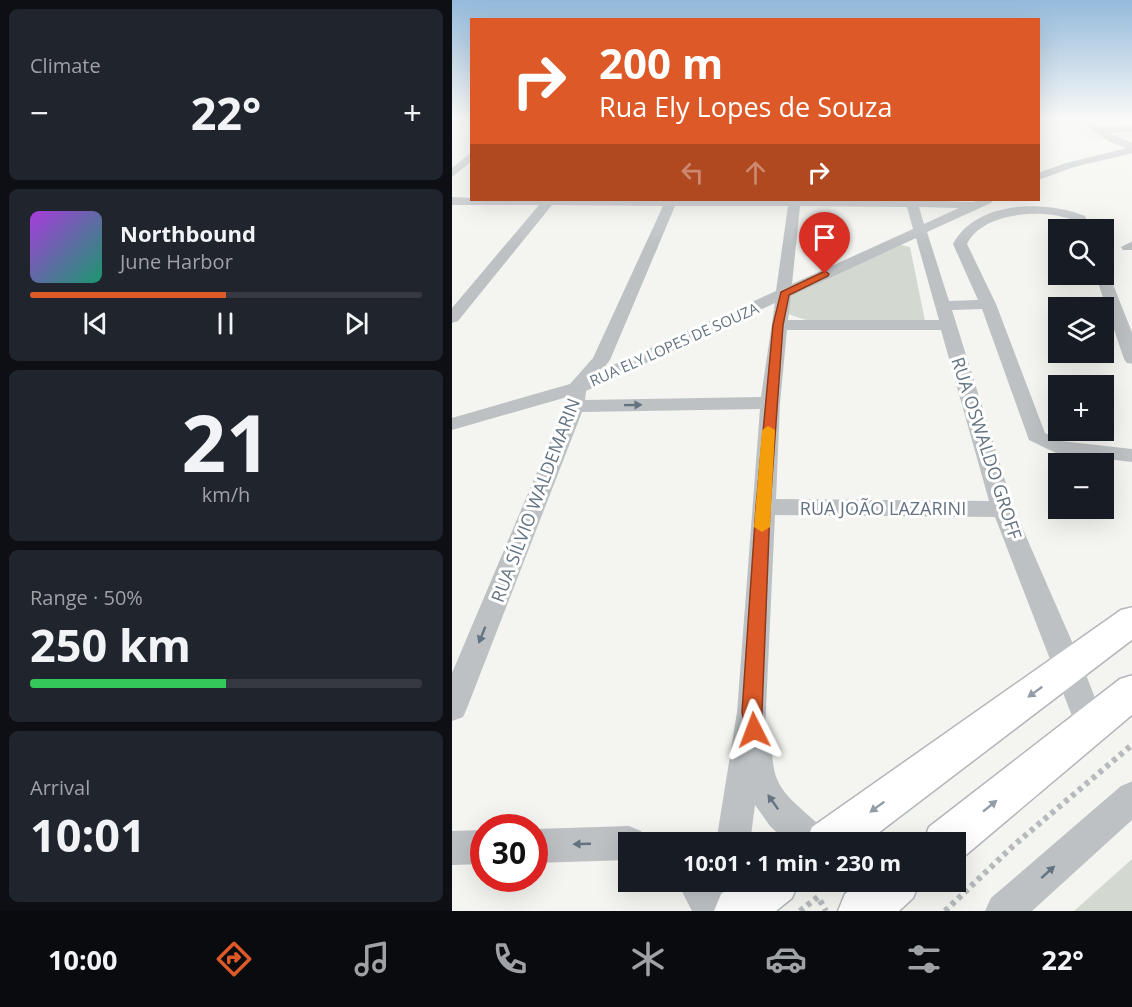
<!DOCTYPE html>
<html lang="en">
<head>
<meta charset="utf-8">
<style>
	body { margin:0; font-family:"Open Sans",sans-serif; background:#20242c; color:#f1f3f6; height:100vh; display:flex; flex-direction:column; font-size:22px; white-space:nowrap }
	* { box-sizing:border-box; margin:0 }
	p { font-size:20px; color:#9ea1a6 }
	.icon { flex:none; width:33px; height:33px; fill:none; stroke:currentColor; stroke-width:2; stroke-linecap:round; stroke-linejoin:round }
	.map { position:relative; flex:1; overflow:hidden }
	.drawer { display:flex; flex-direction:column; gap:9px; padding:9px; background:#0d0f14; width:452px }
	.drawer>* { flex:none }
	.guide { position:absolute; left:18px; top:18px; width:570px; height:183px; border-radius:0px; box-shadow:0 6px 24px #0002; background:#dd5a28; color:#fff; overflow:hidden }
	.fabs { position:absolute; left:596px; top:219px; display:grid; gap:12px }
	.fabs a { display:grid; place-items:center; width:66px; height:66px; border-radius:0px; background:#171b24; box-shadow:0 6px 24px #0002; font-size:30px }
	.speed { position:absolute; left:18px; top:814px; display:flex; gap:12px; font-size:30px; font-weight:700; text-align:center }
	.speed>* { display:grid; place-content:center; width:78px; height:78px; border-radius:50%; background:#171b24; box-shadow:0 6px 24px #0002; line-height:1 }
	.speed .limit { border:9px solid #d22; background:#fff; color:#111 }
	.pin { position:absolute; display:grid; place-items:center; width:51px; height:51px; color:#fff; margin:-62px -26px; border-radius:50% 50% 50% 0; rotate:-45deg; box-shadow:0 0 6px #0007 }
	.pin .icon { rotate:45deg }
	.me { position:absolute; width:66px; margin:-33px; rotate:357deg; stroke-linejoin:round; filter:drop-shadow(0 0 4px #0008) }
	.turn { display:flex; align-items:center; gap:21px; height:126px; padding:0 30px; font-size:27px }
	.turn .icon { width:78px; height:78px; stroke-width:2.5 }
	.turn b { display:block; font-size:42px; line-height:51px }
	.lanes { display:flex; align-items:center; height:57px; padding:0 30px; background:#0003; justify-content:center; gap:30px; direction:ltr }
	.lanes .off { opacity:.35 }
	.big { font-size:45px; font-weight:700; line-height:1.1 }
	.drawer .widget { flex:1; display:flex; flex-direction:column; justify-content:center; gap:9px; min-width:0; padding:0 21px; border-radius:9px; background:#20242c }
	.drawer .dial { align-items:center; gap:0 }
	.dial b { font-size:78px; line-height:1 }
	.song { display:flex; align-items:center; gap:18px }
	.cover { width:72px; height:72px; border-radius:9px; background:linear-gradient(135deg,hsl(280 70% 55%),hsl(160 70% 35%)) }
	.played { height:6px; border-radius:3px; background:linear-gradient(90deg,#dd5a28 50%,#363941 50%) }
	.keys { display:flex; justify-content:space-around; direction:ltr }
	.heat { display:flex; justify-content:space-between; align-items:center; font-size:33px; direction:ltr }
	.charge { height:9px; border-radius:4px; background:linear-gradient(90deg,#34c759 50%,#363941 0) }
	.trip { position:absolute; left:166px; top:832px; width:348px; height:60px; border-radius:0px; background:#171b24; box-shadow:0 6px 24px #0002; font-weight:700; line-height:60px; text-align:center }
	.tab-bar { display:flex; height:96px; justify-content:space-around; align-items:center; background:#090b0e; color:#9ea1a6 }
	.tab-bar .icon { width:42px; height:42px }
	.tab-bar .active { color:#dd5a28 }
	.tab-bar b { font-size:27px; color:#f1f3f6 }
	main { display:flex; flex:1; min-height:0 }
	.map>svg:first-child { display:block }
	.built { fill:#e5e6e4 }
	.green { fill:#d3d9d0 }
	.lines { fill:none; stroke-linecap:round; stroke-linejoin:round }
	.major-casing { stroke:#b2b6ba; stroke-width:3 }
	.path { stroke:#b7babc; stroke-width:6; stroke-dasharray:4.5 4.5; stroke-linecap:butt }
	.minor { fill:#bdc1c4; fill-rule:evenodd }
	.major { fill:#fff; fill-rule:evenodd }
	.oneway { fill:#647381 }
	.oneway2 { fill:#929da7 }
	.route { fill:#dd5a28; stroke:#903a1a; stroke-width:1.5 }
	.slow { fill:#f59e0b }
	.labels { text-anchor:middle; dominant-baseline:central; stroke-width:6; stroke-linejoin:round; paint-order:stroke }
	.far-street-label { font-size:15px; fill:#647381; stroke:#fff }
	.street-label { font-size:18px; fill:#647381; stroke:#fff }
</style>
</head>
<body>
<main>
<section class="drawer">
<div class="widget"><p>Climate</p>
<div class="heat"><a>−</a><b class="big">22°</b><a>+</a></div>
</div>
<div class="widget">
<div class="song"><i class="cover"></i><div><b>Northbound</b><p>June Harbor</p></div></div>
<div class="played"></div>
<div class="keys"><svg class="icon" aria-label="previous" viewBox="0 0 24 24"><path d="M18 5L8 12l10 7zM5 5v14"/></svg><svg class="icon" aria-label="pause" viewBox="0 0 24 24"><path d="M8 5v14M16 5v14"/></svg><svg class="icon" aria-label="next" viewBox="0 0 24 24"><path d="M6 5l10 7-10 7zM19 5v14"/></svg></div>
</div>
<div class="widget dial"><b>21</b><p>km/h</p></div>
<div class="widget"><p>Range · 50%</p><b class="big">250 km</b><div class="charge"></div></div>
<div class="widget"><p>Arrival</p><b class="big">10:01</b></div>
</section>
<div class="map">
<svg width="681" height="911" viewBox="0 0 681 911">
	<rect width="100%" height="100%" fill="#f4f4f0"/>
	<polygon class="built" points="608,119 640,119 648,124 680,123 680,138 641,140"/>
	<g class="green">
		<polygon points="449,245 458,247 473,321 357,321 336,314 337,294"/>
		<polygon points="680,859 680,911 622,911"/>
	</g>
	<g class="lines">
		<g class="major-casing">
			<g id="major">
				<polygon points="681,607 681,639 413,843 354,843 360,827 669,610"/>
				<polygon points="681,675 681,714 509,859 504,861 504,843 471,843 477,827 668,679"/>
				<polygon points="285,882 347,882 340,898 324,911 262,911 269,894"/>
				<polygon points="408,882 468,882 461,898 447,911 386,911 393,894"/>
			</g>
		</g>
		<g class="path">
			<polyline points="348,911 366,897 374,911"/>
			<polyline points="493,911 561,846 681,744"/>
		</g>
		<g class="minor">
			<rect x="0" y="119" width="20" height="4"/>
			<polygon points="624,119 635,119 647,127 681,126 681,132 656,133 681,143 681,153 622,167 586,180 586,173 614,163 675,148 658,142"/>
			<polygon points="20,152 20,161 0,177 0,168"/>
			<path d="M0,197l20,1v2h445l56,2 5,-2h15l-2,3 -64,29 22,69 29,-1 -25,-56c23,-44 93,-44 132,-28l6,14h-13l-3,-9c-29,-13 -92,-10 -108,23l29,60 49,129 16,8 72,8v13l-77,-9 -27,-13 -47,-131 -30,1 62,199 69,158 22,57 -4,10 -11,4 -11,-4 -84,-217 -220,-2 -10,215c10,14 5,33 12,49 11,27 43,38 54,64h-43l-18,-17 -15,-21 -5,38h-34l21,-131 23,-303 -178,3 -115,296 -4,9 -11,4v-48l113,-267 2,-9 -115,33v-12l118,-34 23,-26 70,-152 -111,-1 -94,116 -6,2v-15l87,-103h-87zM223,206h113l-12,85 -174,79 8,-10zM348,206l107,1 6,22 -121,55zM467,207l40,1 -35,16zM464,238l23,82h-151l3,-24zM323,303l-14,94 -176,3 1,-9zM335,330h154l48,171 -213,-2 4,-96z"/>
			<polygon points="681,241 681,250 671,250 669,247"/>
			<polygon points="651,270 657,274 681,335 681,364 675,363 672,359 643,274 651,274"/>
			<polygon points="681,781 681,819 580,911 533,911 539,898 669,786"/>
			<polygon points="177,826 189,831 194,843 177,843 177,860 82,863 82,829"/>
			<polygon points="32,830 32,864 0,865 0,831"/>
			<polygon points="225,882 294,882 290,911 240,911"/>
		</g>
		<use href="#major" class="major"/>
	</g>
	<defs><path id="oneway-solid" d="M-6-.8H1V-3.2L6.5 0L1 3.2V.8H-6Z" transform="scale(1.5)"/></defs>
	<g class="oneway">
		<use href="#oneway-solid" transform="translate(181 405) rotate(-1)"/>
		<use href="#oneway-solid" transform="translate(30 635) rotate(112)"/>
		<use href="#oneway-solid" transform="translate(321 802) rotate(-125)"/>
		<use href="#oneway-solid" transform="translate(130 844) rotate(178)"/>
		<use href="#oneway-solid" transform="translate(596 872) rotate(-42)"/>
	</g>
	<g class="oneway2">
		<use href="#oneway-solid" transform="translate(583 692) rotate(144)"/>
		<use href="#oneway-solid" transform="translate(538 806) rotate(-39)"/>
		<use href="#oneway-solid" transform="translate(425 807) rotate(144)"/>
	</g>
	<linearGradient id="sky" x2="0" y2="1"><stop stop-color="#94badb"/><stop offset="0.48" stop-color="#fafaf8"/><stop offset="1" stop-color="#fafaf8" stop-opacity="0"/></linearGradient>
	<rect width="681" height="247" fill="url(#sky)"/>
	<polygon class="route" points="373,271 377,274 376,276 337,295 331,325 318,507 310,712 312,730 309,737 302,740 295,737 290,712 304,507 321,325 329,292"/>
	<polygon class="slow" points="316,426 323,430 318,527 310,532 302,527 310,430"/>
	<g class="labels">
		<g class="far-street-label">
			<text transform="translate(222 344) rotate(-24)">RUA ELY LOPES DE SOUZA</text>
		</g>
		<g class="street-label">
			<text transform="translate(535 448) rotate(72)">RUA OSWALDO GROFF</text>
			<text transform="translate(83 500) rotate(-69)">RUA SÍLVIO WALDEMARIN</text>
			<text x="431" y="508">RUA JOÃO LAZARINI</text>
		</g>
	</g>
</svg>
<div class="fabs">
<a><svg class="icon" aria-label="search" viewBox="0 0 24 24"><circle cx="10" cy="10" r="6"/><path d="M15 15l6 6"/></svg></a>
<a><svg class="icon" aria-label="layers" viewBox="0 0 24 24"><path d="M12 4l9 5-9 5-9-5zM3 14l9 5 9-5"/></svg></a>
<a>+</a>
<a>−</a>
</div>
<div class="speed"><div class="limit">30</div></div>
<div class="pin" style="left:373px;top:274px;background:#d93025"><svg class="icon" aria-label="arrive" viewBox="0 0 24 24"><path d="M6 21V4h12l-3 4 3 4H6"/></svg></div>
<svg class="me" style="left:302px;top:730px" viewBox="-20 -20 40 40"><path d="M0-17L14 15 0 8-14 15z" fill="#dd5a28" stroke="#fff" stroke-width="4"/></svg>
<div class="trip">10:01 · 1 min · 230 m</div>
<div class="guide">
<div class="turn"><svg class="icon" aria-label="right" viewBox="0 0 24 24"><path d="M7 20v-9h11M14 6l5 5-5 5"/></svg><div><b>200 m</b>Rua Ely Lopes de Souza</div></div>
<div class="lanes"><svg class="icon off" aria-label="left" viewBox="0 0 24 24"><path d="M17 20v-9H6M10 6l-5 5 5 5"/></svg><svg class="icon off" aria-label="ahead" viewBox="0 0 24 24"><path d="M12 20V5M6 11l6-6 6 6"/></svg><svg class="icon" aria-label="right" viewBox="0 0 24 24"><path d="M7 20v-9h11M14 6l5 5-5 5"/></svg></div>
</div>
</div>
</main>
<nav class="tab-bar">
<b>10:00</b>
<svg class="icon active" aria-label="directions" viewBox="0 0 24 24"><path d="M12 3l9 9-9 9-9-9zM9 14v-3h6M13 9l2 2-2 2"/></svg>
<svg class="icon" aria-label="music" viewBox="0 0 24 24"><path d="M9 18V5l10-2v13"/><circle cx="6" cy="18" r="3"/><circle cx="16" cy="16" r="3"/></svg>
<svg class="icon" aria-label="phone" viewBox="0 0 24 24"><path d="M5 4h4l2 5-3 2q2 4 5 5l2-3 5 2v4C11 20 4 13 5 4z"/></svg>
<svg class="icon" aria-label="climate" viewBox="0 0 24 24"><path d="M12 3v18M4 7l16 10M4 17L20 7"/></svg>
<svg class="icon" aria-label="car" viewBox="0 0 24 24"><path d="M5 17H2v-5l4-1 3-4h7l3 4 3 1v5h-3M9 17h6M6 11h13"/><circle cx="7" cy="17" r="2"/><circle cx="17" cy="17" r="2"/></svg>
<svg class="icon" aria-label="filters" viewBox="0 0 24 24"><path d="M4 7h16M4 17h16"/><circle cx="9" cy="7" r="2"/><circle cx="15" cy="17" r="2"/></svg>
<b>22°</b>
</nav>
</body>
</html>
